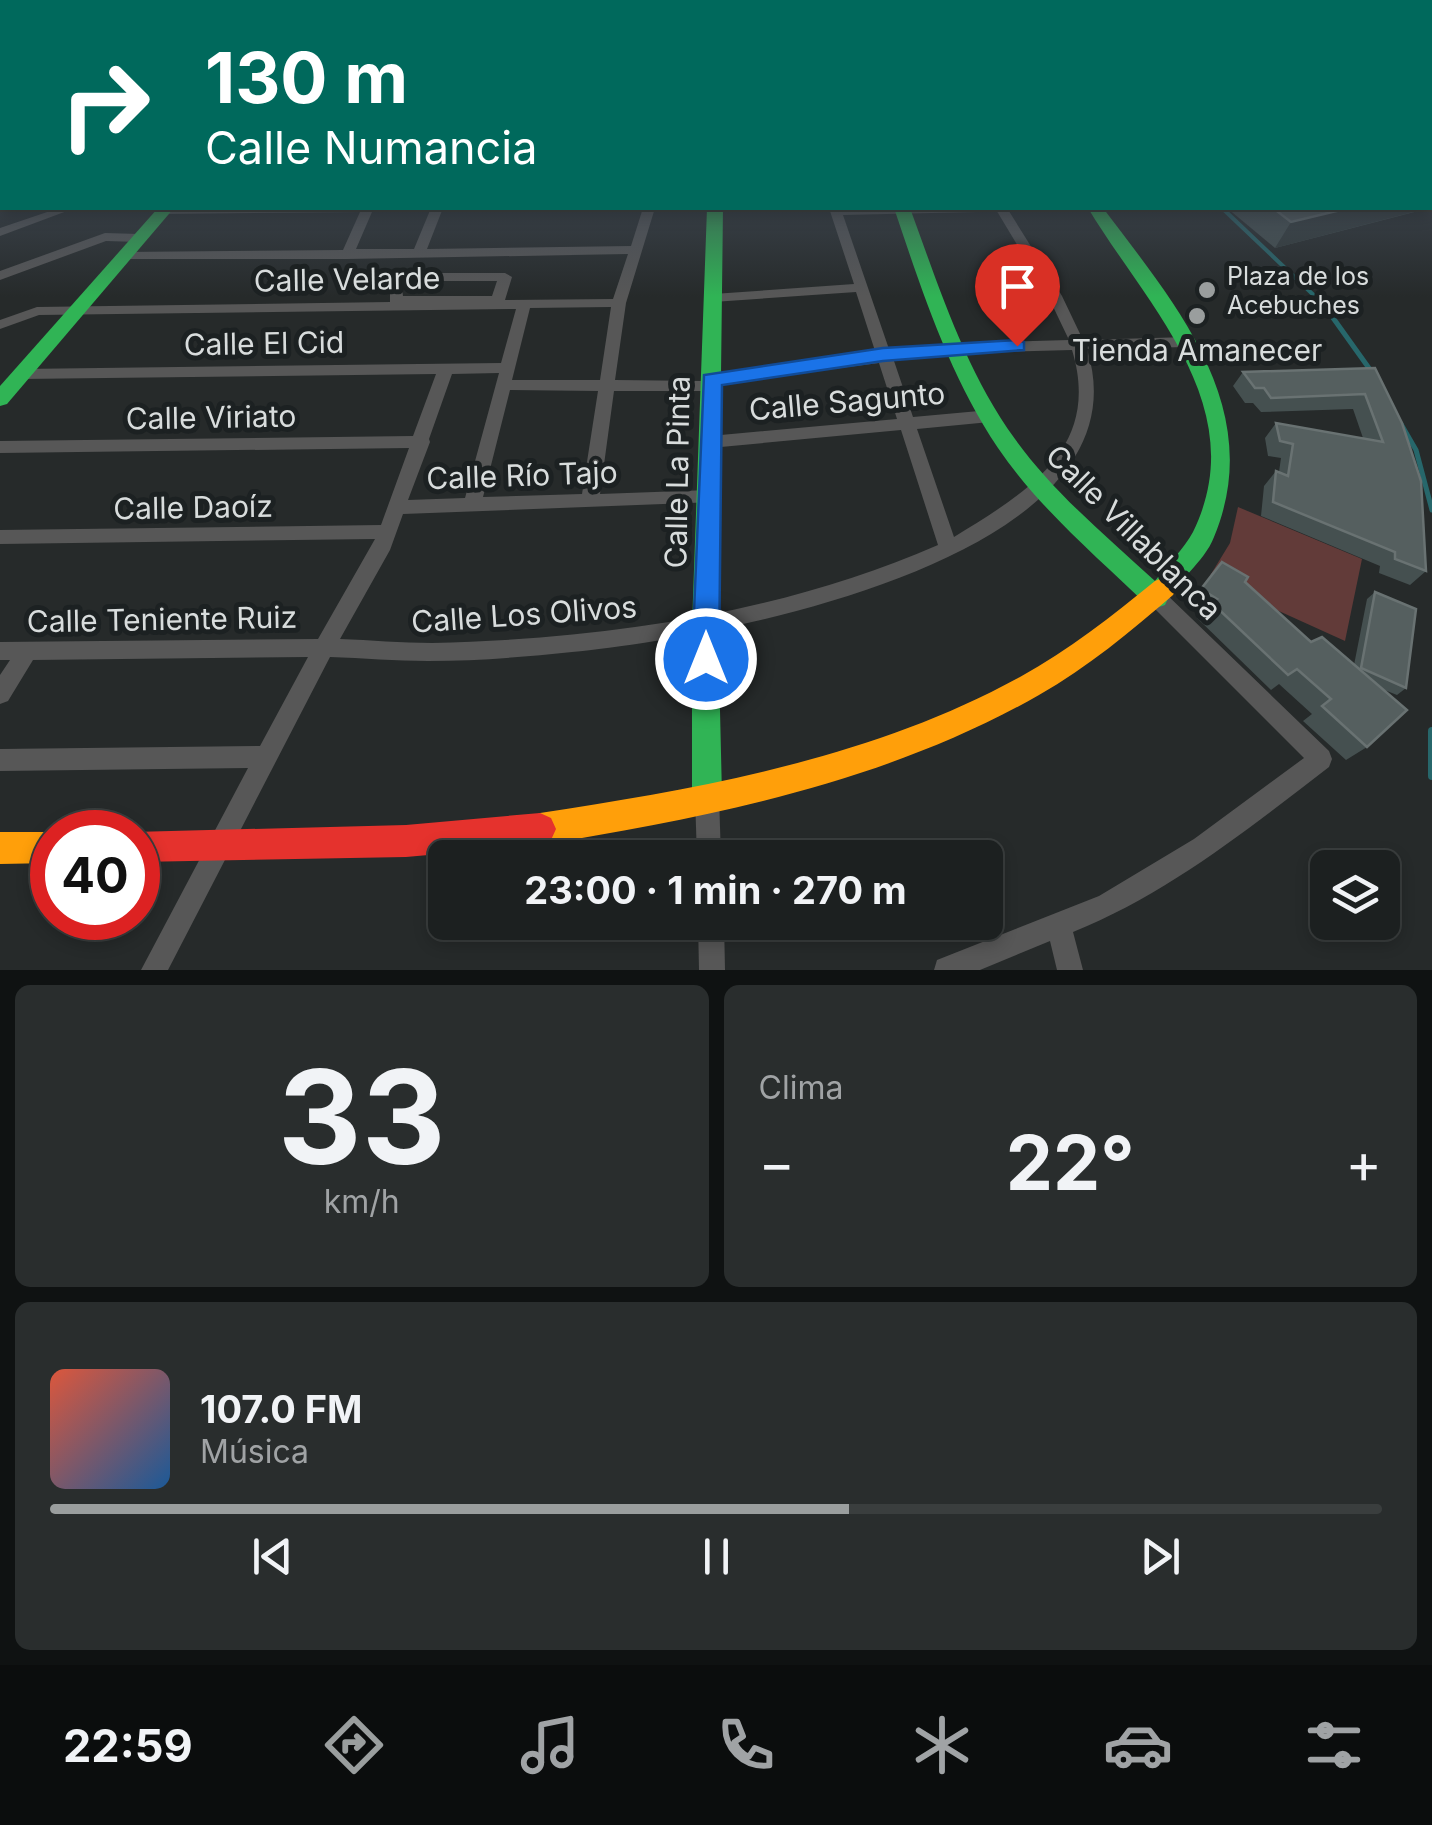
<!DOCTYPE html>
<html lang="es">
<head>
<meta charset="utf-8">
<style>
	body { margin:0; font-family:Inter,sans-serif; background:#292d2d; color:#f1f3f6; height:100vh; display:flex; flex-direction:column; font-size:38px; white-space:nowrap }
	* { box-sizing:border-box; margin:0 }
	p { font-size:32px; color:#a0a3a5 }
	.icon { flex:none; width:55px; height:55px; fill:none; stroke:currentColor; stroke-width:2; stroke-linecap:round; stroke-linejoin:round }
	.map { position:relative; height:970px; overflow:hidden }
	.panel { display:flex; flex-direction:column; gap:15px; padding:15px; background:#0f1212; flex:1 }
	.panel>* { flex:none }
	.hud { position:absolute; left:0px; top:0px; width:1432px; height:210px; box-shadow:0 5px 15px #0003,0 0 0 2px #3a3e3e; background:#00695c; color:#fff; overflow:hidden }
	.controls { position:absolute; left:1310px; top:850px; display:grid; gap:20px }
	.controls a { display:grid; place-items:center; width:90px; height:90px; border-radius:15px; background:#1c2020; box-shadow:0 5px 15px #0003,0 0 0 2px #3a3e3e; font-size:50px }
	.speed { position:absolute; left:30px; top:810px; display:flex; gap:20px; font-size:50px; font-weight:700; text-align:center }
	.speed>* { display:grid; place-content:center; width:130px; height:130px; border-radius:50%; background:#1c2020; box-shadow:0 5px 15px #0003,0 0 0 2px #3a3e3e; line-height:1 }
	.speed .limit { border:15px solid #d22; background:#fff; color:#111 }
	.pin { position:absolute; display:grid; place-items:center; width:85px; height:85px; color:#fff; margin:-102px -42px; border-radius:50% 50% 50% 0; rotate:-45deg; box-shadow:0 0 10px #0007 }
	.pin .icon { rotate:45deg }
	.me { position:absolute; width:110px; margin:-55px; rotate:0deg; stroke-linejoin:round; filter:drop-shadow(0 0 8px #0008) }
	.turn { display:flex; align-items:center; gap:35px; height:210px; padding:0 40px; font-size:45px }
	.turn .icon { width:130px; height:130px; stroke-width:2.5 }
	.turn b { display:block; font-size:70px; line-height:85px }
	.big { font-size:75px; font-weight:700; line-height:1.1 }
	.panel .tile { flex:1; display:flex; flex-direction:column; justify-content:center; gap:15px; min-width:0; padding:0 35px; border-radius:15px; background:#292d2d }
	.panel .dial { align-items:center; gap:0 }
	.dial b { font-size:130px; line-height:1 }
	.song { display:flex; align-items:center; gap:30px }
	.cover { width:120px; height:120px; border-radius:15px; background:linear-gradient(135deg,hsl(10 70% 55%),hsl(210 70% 35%)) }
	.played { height:10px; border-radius:5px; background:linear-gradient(90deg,#9a9e9e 60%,#3a3e3e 60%) }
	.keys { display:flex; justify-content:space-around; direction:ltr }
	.heat { display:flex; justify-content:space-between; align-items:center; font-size:55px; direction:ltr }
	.panel .tiles { flex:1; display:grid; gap:15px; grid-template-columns:1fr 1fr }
	.tile:last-child { grid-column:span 2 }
	.trip { position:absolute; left:428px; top:840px; width:575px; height:100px; border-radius:15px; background:#1c2020; box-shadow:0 5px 15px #0003,0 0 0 2px #3a3e3e; font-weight:700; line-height:100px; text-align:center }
	.menu { display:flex; height:160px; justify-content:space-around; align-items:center; background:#0b0d0d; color:#a0a3a5 }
	.menu .icon { width:70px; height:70px }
	.menu .selected { color:#9a9e9e }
	.menu b { font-size:45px; color:#f1f3f6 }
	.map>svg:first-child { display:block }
	.green { fill:#623b39 }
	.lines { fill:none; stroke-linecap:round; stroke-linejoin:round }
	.stream-far2 { stroke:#27676b; stroke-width:4 }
	.stream-far1 { stroke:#27676b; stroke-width:5 }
	.stream { stroke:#27676b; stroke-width:8 }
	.street { fill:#575757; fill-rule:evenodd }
	.fast { fill:#30b455; fill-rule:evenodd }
	.slow { fill:#ff9f0a; fill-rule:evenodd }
	.jam { fill:#e5322d; fill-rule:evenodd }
	.wall { fill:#455050 }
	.shaded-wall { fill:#323a3a }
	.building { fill:#555f5f; stroke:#697272; stroke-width:2.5 }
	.route { fill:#1a73e8; stroke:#114b97; stroke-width:2.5 }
	.poi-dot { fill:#9a9e9e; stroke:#1c2122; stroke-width:4 }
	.labels { text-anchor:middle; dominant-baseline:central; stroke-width:10; stroke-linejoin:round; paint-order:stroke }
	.far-poi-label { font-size:25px; fill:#d8dcdc; stroke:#1c2122; text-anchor:start }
	.street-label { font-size:30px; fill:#d8dcdc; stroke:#1c2122 }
	.poi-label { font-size:30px; fill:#d8dcdc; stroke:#1c2122 }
</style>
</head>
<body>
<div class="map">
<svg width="1432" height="970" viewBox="0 0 1432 970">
	<rect width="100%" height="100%" fill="#262a2a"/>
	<polygon class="green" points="1238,507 1362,559 1345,641 1208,579 1230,543"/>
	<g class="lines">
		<polyline class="stream-far2" points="1222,208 1323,304"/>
		<g class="stream-far1">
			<polyline points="1321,301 1371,371"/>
			<polyline points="1401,424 1416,450 1432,510"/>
		</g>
		<polyline class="stream" points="1432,731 1432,776"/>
		<g class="street">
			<polygon points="0,198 2,199 2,205 0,206"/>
			<polygon points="59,208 75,208 0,236 0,228"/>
			<path d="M160,208h228l-2,3 -14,1 -16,37h58l17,-41h12l-16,41 204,-3 12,-38h12l-29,95 -11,77 89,1 2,-5 5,-1 165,-21 -20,-62 -143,10 -7,-4 7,-4 141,-10 -25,-76h154l-6,4 -134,3 47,137 66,-9 113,-3 -21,-44 -53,-88h12l55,88 21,44 105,-3 7,5 -7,5 -101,2c67,212 -376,290 -515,303 -48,5 -96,9 -144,9 -32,0 -65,-3 -98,-4l-162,313h-27l107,-202 -248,3v-22l260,-3 48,-89 -275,3 -25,41 -8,3v-29l10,-15h-10v-18l318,-3 57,-100 -375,5v-14l381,-5 28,-77 -409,5v-12l413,-5 23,-62 -415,5 -8,-5 8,-5 480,-6 15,-54 -477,6 -39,14v-9l37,-13 353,-5v-9l-13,-12 12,-8h116l7,4 -7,23 108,-1 15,-45 -281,5h-229l-2,-3 7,-4 220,-2 17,-38 -196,2 -4,-1zM392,281h105l-5,15h-89l-1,-7zM611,307l-11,73h-88l18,-72zM1072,350c30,98 -45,142 -118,187l-37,-108 73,-7 8,-6 -8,-6 -77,7 -19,-56 62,-8zM879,363l18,56 -187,17 -8,6 8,6 191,-18 37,115c-158,69 -334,94 -506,98 -31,0 -61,-3 -92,-4l50,-89 13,-36 312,-12 3,-5 -3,-5 -6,-2 -109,4 14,-103h97l6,-1 1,-6zM499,373l-34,125 -57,2 22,-58 -1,-3 23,-65zM510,390l88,1 -16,103 -99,3z"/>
			<polygon points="105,233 139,234 145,238 139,242 106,241 0,280 0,271"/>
			<path d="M1156,589l7,2 166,160 3,8 -3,8c-81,62 -160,126 -256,165l10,38h-26l-7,-29 -70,29h-46l3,-10 162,-64 95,-57 110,-81 -155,-155 -3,-6 3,-6z"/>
			<polygon points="707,784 715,788 719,796 721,858 697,858 695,796 699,788"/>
			<polygon points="698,922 724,922 725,970 699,970"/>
		</g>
		<g class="fast">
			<polygon points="158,208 174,208 7,404 0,406 0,386"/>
			<polygon points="707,208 723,208 718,625 722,796 718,807 707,811 696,807 692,796 692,625"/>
			<path d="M894,208h16c29,79 55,162 105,231 39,54 91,97 140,142 12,-16 29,-32 38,-49 61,-125 -47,-227 -105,-324h15c73,97 164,201 111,329 -10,26 -38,44 -49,68l-9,3 -9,-3c-52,-50 -108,-97 -149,-157 -49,-73 -76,-157 -104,-240z"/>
		</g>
		<g class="slow">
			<path d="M1164,577l9,4 4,7 -4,7c-43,37 -85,72 -134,100 -152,87 -328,122 -499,150l-11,-5 -5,-11 5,-11 11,-5c163,-25 333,-55 480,-136 49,-27 92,-61 135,-96z"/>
			<polygon points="0,832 55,832 52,863 0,864"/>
		</g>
		<polygon class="jam" points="540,813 551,818 556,829 551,840 540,845 406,857 138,862 138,832 133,832 406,825"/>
	</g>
	<g class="wall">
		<polygon points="1227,208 1430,208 1275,248"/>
		<polygon points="1375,368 1426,571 1410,585 1379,573 1380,566 1261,516 1264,486 1276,471 1279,472 1281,458 1268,456 1265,438 1276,423 1363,438 1353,409 1261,412 1253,403 1245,403 1233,386 1243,372"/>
		<polygon points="1222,562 1311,642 1354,665 1367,599 1375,592 1406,688 1397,695 1382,689 1367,747 1346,760 1303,721 1312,714 1279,684 1271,690 1197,618 1201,614 1187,605"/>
	</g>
	<polygon class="shaded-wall" points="1430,187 1432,187 1432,207 1275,248 1291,222 1349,208 1430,208"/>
	<g class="building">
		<rect x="1430" y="161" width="2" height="26"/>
		<polygon points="1273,208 1349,208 1291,222"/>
		<polygon points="1375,368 1402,423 1421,481 1426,571 1395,559 1395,552 1273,502 1276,471 1288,476 1293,444 1280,441 1276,423 1383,442 1365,394 1271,398 1264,388 1255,388 1243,372"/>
		<polygon points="1222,562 1248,577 1245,582 1311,642 1322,637 1407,710 1367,747 1322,706 1331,699 1297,669 1288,675 1211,602 1217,599 1201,589"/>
		<polygon points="1375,592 1416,609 1406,688 1361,668"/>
	</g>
	<linearGradient id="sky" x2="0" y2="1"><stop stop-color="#151717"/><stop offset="0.54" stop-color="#414a55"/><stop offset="1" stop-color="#414a55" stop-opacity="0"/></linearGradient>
	<rect width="1432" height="297" fill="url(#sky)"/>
	<polygon class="route" points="1017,340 1024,342 1024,350 883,361 722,385 719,659 715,668 706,671 696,668 692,659 704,375 883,348"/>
	<g class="poi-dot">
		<circle cx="1207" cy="290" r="10"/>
		<circle cx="1197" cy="316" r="10"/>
	</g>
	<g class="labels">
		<g class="far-poi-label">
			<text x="1227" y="276">Plaza de los<tspan x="1227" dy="29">Acebuches</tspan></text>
		</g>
		<g class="street-label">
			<text transform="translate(347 279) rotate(-1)">Calle Velarde</text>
			<text transform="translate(264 343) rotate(-1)">Calle El Cid</text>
			<text transform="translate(847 401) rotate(-5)">Calle Sagunto</text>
			<text transform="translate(211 417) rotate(-1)">Calle Viriato</text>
			<text transform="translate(677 472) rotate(-89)">Calle La Pinta</text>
			<text transform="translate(522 475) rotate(-2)">Calle Río Tajo</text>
			<text transform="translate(193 507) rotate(-1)">Calle Daoíz</text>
			<text transform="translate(1134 532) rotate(45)">Calle Villablanca</text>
			<text transform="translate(524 614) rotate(-4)">Calle Los Olivos</text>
			<text transform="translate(162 619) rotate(-1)">Calle Teniente Ruiz</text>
		</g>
		<g class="poi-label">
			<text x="1197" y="350">Tienda Amanecer</text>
		</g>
	</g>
</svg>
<div class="controls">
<a><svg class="icon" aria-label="layers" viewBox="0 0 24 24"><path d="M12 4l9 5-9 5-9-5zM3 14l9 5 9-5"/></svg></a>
</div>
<div class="speed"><div class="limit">40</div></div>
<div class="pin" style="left:1017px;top:346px;background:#d93025"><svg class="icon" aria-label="arrive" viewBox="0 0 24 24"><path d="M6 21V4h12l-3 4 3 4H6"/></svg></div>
<svg class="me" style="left:706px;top:659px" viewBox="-20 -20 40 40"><circle r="17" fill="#1a73e8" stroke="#fff" stroke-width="3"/><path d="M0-11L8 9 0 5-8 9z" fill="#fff"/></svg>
<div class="trip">23:00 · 1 min · 270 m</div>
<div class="hud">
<div class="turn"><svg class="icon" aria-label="right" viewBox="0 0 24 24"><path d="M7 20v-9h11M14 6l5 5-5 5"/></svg><div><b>130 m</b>Calle Numancia</div></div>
</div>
</div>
<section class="panel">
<div class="tiles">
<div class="tile dial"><b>33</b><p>km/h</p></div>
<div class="tile"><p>Clima</p>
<div class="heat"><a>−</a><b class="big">22°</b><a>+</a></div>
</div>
<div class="tile">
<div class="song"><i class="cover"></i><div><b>107.0 FM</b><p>Música</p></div></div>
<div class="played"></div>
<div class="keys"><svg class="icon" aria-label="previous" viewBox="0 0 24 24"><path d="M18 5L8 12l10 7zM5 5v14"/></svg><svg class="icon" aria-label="pause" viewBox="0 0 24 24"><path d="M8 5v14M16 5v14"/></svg><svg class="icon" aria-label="next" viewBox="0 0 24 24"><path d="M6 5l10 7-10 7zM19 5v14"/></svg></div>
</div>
</div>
</section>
<nav class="menu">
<b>22:59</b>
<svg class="icon selected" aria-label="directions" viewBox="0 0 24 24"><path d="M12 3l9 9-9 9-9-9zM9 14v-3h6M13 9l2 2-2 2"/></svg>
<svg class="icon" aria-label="music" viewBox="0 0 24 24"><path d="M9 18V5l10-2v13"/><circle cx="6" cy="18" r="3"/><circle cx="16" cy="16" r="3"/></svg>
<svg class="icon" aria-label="phone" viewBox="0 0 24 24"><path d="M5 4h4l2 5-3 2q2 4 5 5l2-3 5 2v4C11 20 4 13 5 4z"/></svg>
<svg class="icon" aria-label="climate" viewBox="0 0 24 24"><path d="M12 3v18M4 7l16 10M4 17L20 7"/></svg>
<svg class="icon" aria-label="car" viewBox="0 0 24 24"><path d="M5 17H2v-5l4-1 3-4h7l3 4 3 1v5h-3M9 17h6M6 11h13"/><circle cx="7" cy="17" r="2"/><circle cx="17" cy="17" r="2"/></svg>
<svg class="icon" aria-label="filters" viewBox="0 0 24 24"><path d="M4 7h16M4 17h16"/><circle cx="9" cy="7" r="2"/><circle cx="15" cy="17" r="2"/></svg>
</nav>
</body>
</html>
